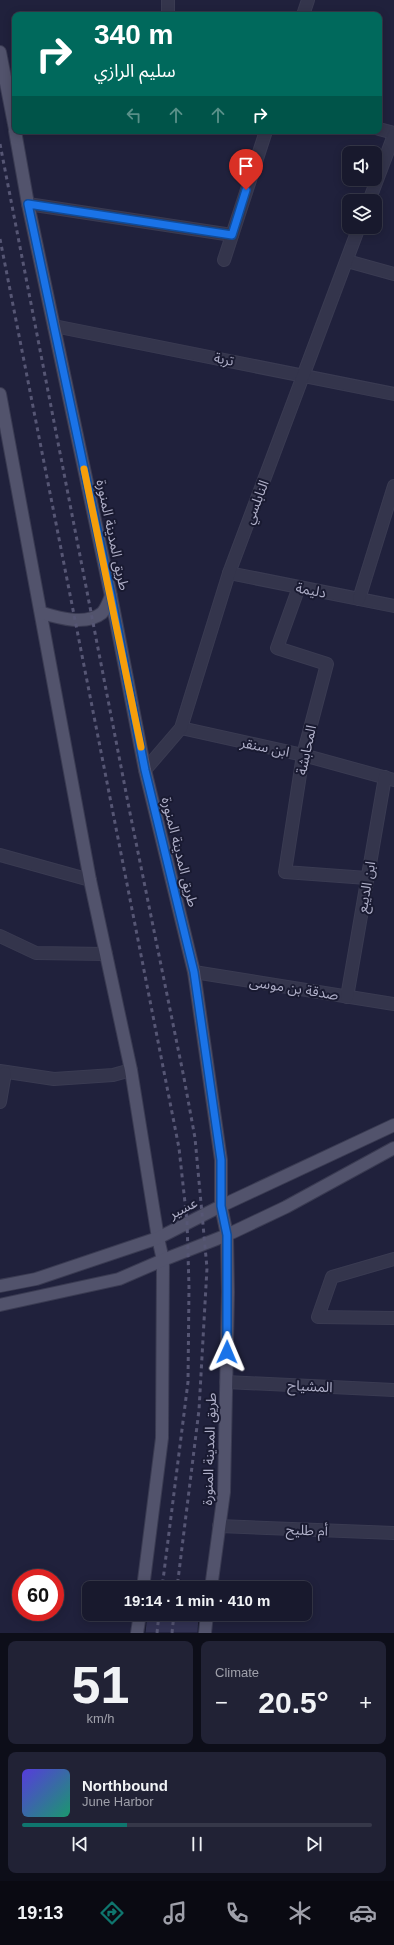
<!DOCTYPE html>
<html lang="en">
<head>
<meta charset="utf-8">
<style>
	body { margin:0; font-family:Helvetica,"Noto Sans Arabic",sans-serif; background:#212235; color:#f1f3f6; height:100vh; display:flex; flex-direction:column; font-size:15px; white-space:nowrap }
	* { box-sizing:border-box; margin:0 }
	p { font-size:13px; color:#9fa0aa }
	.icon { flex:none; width:22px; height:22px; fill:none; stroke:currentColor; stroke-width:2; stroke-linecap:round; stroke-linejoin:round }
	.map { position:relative; height:1633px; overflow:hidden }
	.details { display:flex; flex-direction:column; gap:8px; padding:8px; background:#0d0e19; flex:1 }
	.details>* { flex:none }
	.guide { position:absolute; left:12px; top:12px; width:370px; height:122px; border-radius:8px; box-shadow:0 2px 10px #0003,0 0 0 1px #363849; background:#00695c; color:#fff; overflow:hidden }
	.buttons { position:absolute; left:342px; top:146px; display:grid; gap:8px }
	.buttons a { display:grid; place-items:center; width:40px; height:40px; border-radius:8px; background:#18192d; box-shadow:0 2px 10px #0003,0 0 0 1px #363849; font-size:20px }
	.speed { position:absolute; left:12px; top:1569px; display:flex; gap:8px; font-size:20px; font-weight:700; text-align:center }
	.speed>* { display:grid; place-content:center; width:52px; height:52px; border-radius:50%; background:#18192d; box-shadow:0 2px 10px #0003,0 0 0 1px #363849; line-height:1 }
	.speed .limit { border:6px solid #d22; background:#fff; color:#111 }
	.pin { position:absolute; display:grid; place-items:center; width:34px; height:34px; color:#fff; margin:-41px -17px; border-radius:50% 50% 50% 0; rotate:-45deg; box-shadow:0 0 4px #0007 }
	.pin .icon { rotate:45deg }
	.me { position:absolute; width:44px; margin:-22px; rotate:1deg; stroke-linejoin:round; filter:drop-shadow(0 0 3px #0008) }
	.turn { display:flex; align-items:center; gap:14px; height:84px; padding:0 16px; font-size:18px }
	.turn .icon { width:52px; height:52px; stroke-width:2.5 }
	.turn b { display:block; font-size:28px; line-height:34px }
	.lanes { display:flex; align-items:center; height:38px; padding:0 16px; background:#0003; justify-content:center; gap:20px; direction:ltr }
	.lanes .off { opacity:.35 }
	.big { font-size:30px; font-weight:800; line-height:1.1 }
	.details .widget { flex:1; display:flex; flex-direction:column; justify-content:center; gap:6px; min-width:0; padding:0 14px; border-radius:8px; background:#212235 }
	.details .dial { align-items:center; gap:0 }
	.dial b { font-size:52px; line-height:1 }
	.song { display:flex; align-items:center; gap:12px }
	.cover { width:48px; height:48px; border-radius:6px; background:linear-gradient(135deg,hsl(250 70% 55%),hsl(160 70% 35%)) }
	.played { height:4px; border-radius:2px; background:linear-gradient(90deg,#0f766e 30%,#363849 30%) }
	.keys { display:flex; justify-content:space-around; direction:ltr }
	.heat { display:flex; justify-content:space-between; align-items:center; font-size:22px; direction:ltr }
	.details .tiles { flex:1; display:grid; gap:8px; grid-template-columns:1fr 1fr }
	.widget:last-child { grid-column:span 2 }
	.trip { position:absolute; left:82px; top:1581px; width:230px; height:40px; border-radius:8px; background:#18192d; box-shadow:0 2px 10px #0003,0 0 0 1px #363849; font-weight:800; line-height:40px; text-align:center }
	.tab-bar { display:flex; height:64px; justify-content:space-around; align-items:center; background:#0a0a12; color:#9fa0aa }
	.tab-bar .icon { width:28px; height:28px }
	.tab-bar .active { color:#0f766e }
	.tab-bar b { font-size:18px; color:#f1f3f6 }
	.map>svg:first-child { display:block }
	.building { fill:#323352; stroke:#1b1c33; filter:url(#shadow) }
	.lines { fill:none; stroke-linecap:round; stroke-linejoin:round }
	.lane-casing { stroke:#3a3b52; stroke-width:14 }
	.street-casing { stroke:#3a3b52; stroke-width:14 }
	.primary-casing { stroke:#3a3b52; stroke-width:14 }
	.lane { stroke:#34354c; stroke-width:12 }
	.street { stroke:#34354c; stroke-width:12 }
	.primary { stroke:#52536c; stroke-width:12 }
	.rail { stroke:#565674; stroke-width:3; stroke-dasharray:4 4; stroke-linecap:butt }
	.route-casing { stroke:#114b97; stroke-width:10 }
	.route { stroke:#1a73e8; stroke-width:7 }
	.slow { stroke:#f59e0b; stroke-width:7 }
	.labels { text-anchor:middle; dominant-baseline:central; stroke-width:4; stroke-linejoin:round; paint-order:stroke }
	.street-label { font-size:14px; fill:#afafc8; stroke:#191a31 }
</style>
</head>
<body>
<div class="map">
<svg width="394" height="1633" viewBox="0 0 394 1633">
	<defs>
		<filter id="shadow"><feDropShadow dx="2.5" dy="4.5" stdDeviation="0" flood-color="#0009"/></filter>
	</defs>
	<rect width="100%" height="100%" fill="#20213c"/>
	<g class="building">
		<polygon points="181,1580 187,1582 194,1588 160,1588 173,1581"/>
		<polygon points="147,1614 199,1614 198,1633 145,1633"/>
	</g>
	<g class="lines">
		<g class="lane-casing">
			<polyline id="lane" points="394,1259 332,1277 318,1317 394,1318"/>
		</g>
		<g class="street-casing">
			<g id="street">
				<polyline points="168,0 168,15"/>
				<polyline points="303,15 308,0"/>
				<polyline points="379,129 394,133"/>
				<polyline points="369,201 394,135"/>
				<polyline points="28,204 232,235"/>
				<polyline points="224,260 266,131"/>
				<polyline points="347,261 394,274"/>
				<polyline points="54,326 394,394"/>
				<polyline points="229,573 394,606"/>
				<polyline points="299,587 277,648 327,664 303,755 285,872 367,878"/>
				<polyline points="359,599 394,486"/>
				<polyline points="181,728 303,755 394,780"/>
				<polyline points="145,770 181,728 229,573 359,227"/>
				<polyline points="0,855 90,880"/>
				<polyline points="0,936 36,953 106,954"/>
				<polyline points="194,972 394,1004"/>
				<polyline points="347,997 385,777"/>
				<polyline points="0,1071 54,1079 113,1075 131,1070"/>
				<polyline points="0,1102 5,1073"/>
				<polyline points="226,1382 394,1390"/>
				<polyline points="219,1526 394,1533"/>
			</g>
		</g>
		<g class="primary-casing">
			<g id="primary">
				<polyline points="0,52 15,129"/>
				<polyline points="15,131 28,204 111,596 145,770 194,972 221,1160 221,1206 227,1235 228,1292 224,1492 211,1588"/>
				<polyline points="0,394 90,880 131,1070 158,1238 163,1260 162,1438 143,1588"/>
				<path d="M42,613c17,5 44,13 60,0 4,-4 7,-12 9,-17"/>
				<polyline points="0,1286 36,1279 158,1238 221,1206 394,1125"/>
				<polyline points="0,1305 119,1279 163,1260 227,1235 286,1207 394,1148"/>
				<polyline points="137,1633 140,1614"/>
				<polyline points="205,1633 207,1614"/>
			</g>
		</g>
		<use href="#lane" class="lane"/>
		<use href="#street" class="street"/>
		<use href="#primary" class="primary"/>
		<g class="rail">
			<polyline points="0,144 130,813 184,1078 195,1138 207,1268 199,1410 177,1588"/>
			<polyline points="0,239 179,1148 187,1221 189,1287 188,1382 162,1588"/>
			<polyline points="157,1633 159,1614"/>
			<polyline points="172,1633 174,1614"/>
		</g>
	</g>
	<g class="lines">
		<g class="route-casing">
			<polyline id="route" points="227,1352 227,1235 221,1206 221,1160 194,972 145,770 111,596 28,204 232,235 246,190"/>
		</g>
		<use href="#route" class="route"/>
		<polyline class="slow" points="84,469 141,747"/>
	</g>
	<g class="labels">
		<g class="street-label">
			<text transform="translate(224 359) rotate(11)">تربة</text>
			<text transform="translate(256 502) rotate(-69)">النابلسي</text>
			<text transform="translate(113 535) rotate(78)">طريق المدينة المنورة</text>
			<text transform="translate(311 590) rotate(11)">دليمة</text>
			<text transform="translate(265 747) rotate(12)">ابن سنقر</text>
			<text transform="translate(306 750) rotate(-78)">المحابشة</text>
			<text transform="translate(180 852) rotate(76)">طريق المدينة المنورة</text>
			<text transform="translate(366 887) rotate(-80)">ابن الديبع</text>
			<text transform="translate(294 988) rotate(9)">صدقة بن موسى</text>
			<text transform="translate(183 1208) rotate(-27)">عسير</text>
			<text transform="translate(310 1386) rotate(3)">المشياح</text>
			<text transform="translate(209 1449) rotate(-88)">طريق المدينة المنورة</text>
			<text transform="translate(307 1530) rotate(2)">أم طليح</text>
		</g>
	</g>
</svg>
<div class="buttons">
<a><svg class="icon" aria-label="sound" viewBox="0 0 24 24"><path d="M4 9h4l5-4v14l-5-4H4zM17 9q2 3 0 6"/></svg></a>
<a><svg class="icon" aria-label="layers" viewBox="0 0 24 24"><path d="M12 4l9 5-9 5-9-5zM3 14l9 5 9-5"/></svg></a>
</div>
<div class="speed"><div class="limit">60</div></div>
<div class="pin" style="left:246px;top:190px;background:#d93025"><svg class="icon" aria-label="arrive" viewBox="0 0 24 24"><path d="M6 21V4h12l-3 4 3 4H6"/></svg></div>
<svg class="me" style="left:227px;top:1352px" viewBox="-20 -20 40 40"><path d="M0-17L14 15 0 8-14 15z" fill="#1a73e8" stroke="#fff" stroke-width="4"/></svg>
<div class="trip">19:14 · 1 min · 410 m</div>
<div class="guide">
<div class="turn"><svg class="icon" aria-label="right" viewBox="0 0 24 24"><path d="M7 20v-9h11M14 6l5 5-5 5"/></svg><div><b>340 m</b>سليم الرازي</div></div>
<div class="lanes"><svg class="icon off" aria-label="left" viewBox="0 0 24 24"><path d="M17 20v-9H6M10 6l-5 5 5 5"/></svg><svg class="icon off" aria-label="ahead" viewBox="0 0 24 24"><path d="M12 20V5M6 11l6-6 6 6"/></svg><svg class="icon off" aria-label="ahead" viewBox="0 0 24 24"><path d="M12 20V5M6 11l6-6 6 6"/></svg><svg class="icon" aria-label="right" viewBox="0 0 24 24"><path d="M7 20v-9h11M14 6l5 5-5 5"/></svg></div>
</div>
</div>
<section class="details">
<div class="tiles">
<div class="widget dial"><b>51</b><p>km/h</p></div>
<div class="widget"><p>Climate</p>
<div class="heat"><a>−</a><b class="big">20.5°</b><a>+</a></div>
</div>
<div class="widget">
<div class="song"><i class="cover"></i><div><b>Northbound</b><p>June Harbor</p></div></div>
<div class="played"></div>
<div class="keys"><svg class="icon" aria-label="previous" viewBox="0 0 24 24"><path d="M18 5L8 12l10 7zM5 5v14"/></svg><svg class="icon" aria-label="pause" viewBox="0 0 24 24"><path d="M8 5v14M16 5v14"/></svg><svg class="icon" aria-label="next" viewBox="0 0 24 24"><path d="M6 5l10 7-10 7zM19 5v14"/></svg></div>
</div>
</div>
</section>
<nav class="tab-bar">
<b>19:13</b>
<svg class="icon active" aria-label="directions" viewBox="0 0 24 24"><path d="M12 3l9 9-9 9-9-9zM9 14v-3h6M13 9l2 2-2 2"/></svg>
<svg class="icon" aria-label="music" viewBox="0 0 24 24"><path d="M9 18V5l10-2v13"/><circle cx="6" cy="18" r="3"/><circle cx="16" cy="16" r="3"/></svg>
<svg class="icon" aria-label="phone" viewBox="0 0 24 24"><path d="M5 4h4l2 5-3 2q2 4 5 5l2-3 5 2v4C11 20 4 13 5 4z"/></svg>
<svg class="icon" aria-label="climate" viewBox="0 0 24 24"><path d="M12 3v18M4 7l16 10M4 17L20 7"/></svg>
<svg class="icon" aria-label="car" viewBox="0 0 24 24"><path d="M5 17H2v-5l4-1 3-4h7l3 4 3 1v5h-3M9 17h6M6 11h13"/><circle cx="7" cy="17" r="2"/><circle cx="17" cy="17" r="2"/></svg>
</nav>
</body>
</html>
